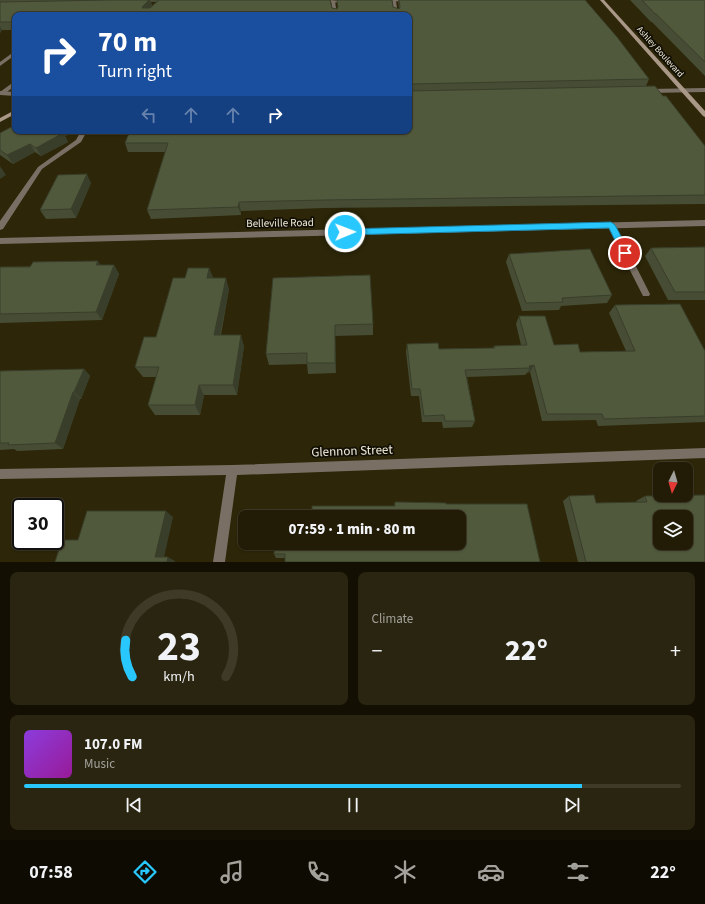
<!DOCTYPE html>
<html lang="en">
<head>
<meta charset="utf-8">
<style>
	body { margin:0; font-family:"Source Sans 3",sans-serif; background:#2a2510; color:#f1f3f6; height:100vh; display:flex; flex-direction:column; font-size:15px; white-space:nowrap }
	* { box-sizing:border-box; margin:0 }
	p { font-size:13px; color:#a2a19b }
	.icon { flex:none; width:22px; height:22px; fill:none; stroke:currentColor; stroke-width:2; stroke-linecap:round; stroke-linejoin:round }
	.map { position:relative; height:562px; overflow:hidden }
	.panel { display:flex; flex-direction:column; gap:10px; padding:10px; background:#130f03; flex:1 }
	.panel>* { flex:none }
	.banner { position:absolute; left:12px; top:12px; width:400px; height:122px; border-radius:8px; box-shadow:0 1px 3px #0004,0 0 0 1px #3f3a28; background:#1a4fa0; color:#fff; overflow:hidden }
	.needle { width:26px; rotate:185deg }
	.fabs { position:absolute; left:653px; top:462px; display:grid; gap:8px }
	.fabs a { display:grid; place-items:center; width:40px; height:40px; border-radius:8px; background:#221c06; box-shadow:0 1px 3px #0004,0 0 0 1px #3f3a28; font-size:20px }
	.speed { position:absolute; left:12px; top:498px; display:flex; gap:8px; font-size:20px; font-weight:700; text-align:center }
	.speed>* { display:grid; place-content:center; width:52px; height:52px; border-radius:50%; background:#221c06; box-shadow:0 1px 3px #0004,0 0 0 1px #3f3a28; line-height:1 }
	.speed .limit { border:2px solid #111; border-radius:6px; background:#fff; color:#111 }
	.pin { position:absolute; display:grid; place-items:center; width:34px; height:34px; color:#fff; margin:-17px; border:2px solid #fff; border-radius:50%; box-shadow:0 1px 4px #0007 }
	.me { position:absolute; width:44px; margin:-22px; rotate:89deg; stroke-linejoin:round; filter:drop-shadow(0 0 3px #0008) }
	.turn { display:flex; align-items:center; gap:14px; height:84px; padding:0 20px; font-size:18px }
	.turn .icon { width:52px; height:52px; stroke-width:2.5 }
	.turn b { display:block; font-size:28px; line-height:34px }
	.lanes { display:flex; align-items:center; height:38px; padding:0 20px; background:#0003; justify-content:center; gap:20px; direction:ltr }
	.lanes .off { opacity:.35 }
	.big { font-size:30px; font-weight:800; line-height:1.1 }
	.panel .widget { flex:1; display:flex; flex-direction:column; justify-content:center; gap:6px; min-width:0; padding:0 14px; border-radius:8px; background:#2a2510 }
	.panel .dial { align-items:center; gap:0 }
	.dial svg { height:104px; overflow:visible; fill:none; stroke:#3f3a28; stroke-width:7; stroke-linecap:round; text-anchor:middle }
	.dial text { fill:#f1f3f6; stroke:none }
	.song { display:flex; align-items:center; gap:12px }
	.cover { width:48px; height:48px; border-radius:6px; background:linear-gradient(135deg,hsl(270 70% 55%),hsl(300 70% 35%)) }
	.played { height:4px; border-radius:2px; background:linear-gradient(90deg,#28c8ff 85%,#3f3a28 85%) }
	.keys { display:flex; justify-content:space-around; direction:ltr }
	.heat { display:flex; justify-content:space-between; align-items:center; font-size:22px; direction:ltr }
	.panel .tiles { flex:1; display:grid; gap:10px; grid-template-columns:1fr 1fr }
	.widget:last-child { grid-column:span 2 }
	.trip { position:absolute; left:238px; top:510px; width:228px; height:40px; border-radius:8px; background:#221c06; box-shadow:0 1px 3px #0004,0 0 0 1px #3f3a28; font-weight:800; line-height:40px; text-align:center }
	.menu { display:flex; height:64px; justify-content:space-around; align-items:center; background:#0e0b02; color:#a2a19b }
	.menu .icon { width:28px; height:28px }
	.menu .current { color:#28c8ff }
	.menu b { font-size:18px; color:#f1f3f6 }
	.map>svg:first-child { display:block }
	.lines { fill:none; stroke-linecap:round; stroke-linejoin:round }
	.service { fill:#796f64; fill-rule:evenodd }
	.minor { fill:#796f64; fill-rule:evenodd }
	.secondary { fill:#a99887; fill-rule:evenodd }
	.wall { fill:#464d34; fill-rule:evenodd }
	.shaded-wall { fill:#393e2a }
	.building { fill:#51593c; stroke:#393e2a; fill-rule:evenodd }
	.route { fill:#28c8ff; stroke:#1a82a6 }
	.labels { text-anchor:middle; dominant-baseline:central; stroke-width:3.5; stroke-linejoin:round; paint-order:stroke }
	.far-street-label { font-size:9px; fill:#f1ecdb; stroke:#120f04 }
	.street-label { font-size:11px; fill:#f1ecdb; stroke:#120f04 }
	.near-street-label { font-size:13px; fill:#f1ecdb; stroke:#120f04 }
</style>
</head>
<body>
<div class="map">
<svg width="705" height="562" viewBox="0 0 705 562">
	<rect width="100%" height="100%" fill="#2d2608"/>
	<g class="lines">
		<g class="service">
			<polygon points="331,0 335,1 337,15 333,15"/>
			<polygon points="392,0 396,1 398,15 394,15"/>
			<polygon points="15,51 15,55 0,66 0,62"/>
			<polygon points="15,81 15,86 4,94 0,94 0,92"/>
			<polygon points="81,131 87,131 81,142 42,169 3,229 0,230 0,221 38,167 76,140"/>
			<polygon points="611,222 615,225 650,294 649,296 643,296 642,294 607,225"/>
		</g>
		<g class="minor">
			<polygon points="348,0 349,1 347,2 321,3 319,2 321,1"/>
			<polygon points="380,0 409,0 407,1 381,2 379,1"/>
			<polygon points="705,88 705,92 648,93 645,91 648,89"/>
			<polygon points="0,91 15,92 15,96 0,95"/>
			<polygon points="705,220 705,226 0,244 0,238"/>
			<polygon points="705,448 705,458 237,475 225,562 213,562 226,475 0,479 0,469 232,465"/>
		</g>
		<g class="secondary">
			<polygon points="600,0 604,0 705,111 705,117 703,116"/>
			<polygon points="15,110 15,114 0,122 0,118"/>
		</g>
	</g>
	<g class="wall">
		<path d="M0,0h330l2,8 5,1 1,-1 -1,-8h55l1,7 6,2 -1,-9h187l64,79 -3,7 59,60v58l-381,4 -83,3v4l-90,4 -4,-9 18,-58h-37l-3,-9 284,-12v-116h-394v15h-13l-2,3zM151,2h6l-5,4z"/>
		<polygon points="630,0 705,0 705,76 652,22 651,22"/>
		<polygon points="15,131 66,131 68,135 65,136 68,142 41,156 35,152 13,164 0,155 0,133"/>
		<polygon points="91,183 76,218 46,219 40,210"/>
		<polygon points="705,247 705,300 668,300 645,256 651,248"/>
		<polygon points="509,254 612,295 607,303 561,306 559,310 522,311 506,262"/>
		<polygon points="114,265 119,274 102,320 0,323 0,267"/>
		<polygon points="209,268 213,278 229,289 221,335 244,346 237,395 204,395 200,415 155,415 148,405 156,377 143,377 135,367 156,337"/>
		<polygon points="273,278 373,324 373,335 335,336 336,373 308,374 307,364 269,365 266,354"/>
		<polygon points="615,305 705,351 705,422 598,426 596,420 542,421 530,372 527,373 525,375 467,377 475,421 472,427 443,428 442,422 422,422 419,396 411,396 406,352 407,344 439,349 493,348 494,346 521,345 516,324 519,316 554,345 580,352 626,351 609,313"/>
		<polygon points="84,369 90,376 81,399 80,399 63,449 17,451 14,449 0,450 0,371"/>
		<polygon points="569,496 596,503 637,502 636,501 645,496 705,562 578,562 563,501"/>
		<polygon points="395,502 446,503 285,558 276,558 274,554 394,506"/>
	</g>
	<g class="shaded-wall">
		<polygon points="149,0 150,0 152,7 145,14 142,8 143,6"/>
		<polygon points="0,26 2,30 0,33"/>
		<polygon points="57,131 66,131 68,135 65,136 68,142 41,156 36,148"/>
		<polygon points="30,144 35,152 13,164 7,155"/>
		<polygon points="0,166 6,175 0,179"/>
		<polygon points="87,174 91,183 76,218 71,209"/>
		<polygon points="239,202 241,211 241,215 238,207"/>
		<polygon points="98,261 103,270 96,265"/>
		<polygon points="114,265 119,274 102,320 96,312"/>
		<polygon points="209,268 214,280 207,278"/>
		<polygon points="226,278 229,289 218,346 214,335"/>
		<polygon points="335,325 335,336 336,373 335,363"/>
		<polygon points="241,335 244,346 237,395 233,385"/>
		<polygon points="534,365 530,372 527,373 530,368 529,366"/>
		<polygon points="84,369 90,376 81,399 74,392"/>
		<polygon points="199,385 204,395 200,415 195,405"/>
		<polygon points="73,392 80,399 63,449 55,443"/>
		<polygon points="166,511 173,517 163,562 155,557"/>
		<polygon points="168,557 175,561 175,562 167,562"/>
	</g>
	<g class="building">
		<polygon points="111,0 149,0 143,6 142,8 150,8 159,0 330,0 332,8 337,9 338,7 337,0 392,0 393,7 399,9 400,7 399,0 585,0 617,37 649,79 410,84 409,85 409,15 15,15 15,22 0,22 0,2"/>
		<polygon points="642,0 705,0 705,62 656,14 655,14"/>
		<polygon points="655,86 663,96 666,96 705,146 705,195 324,200 239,202 238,207 147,210 168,143 125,143 130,131 409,131 409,91"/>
		<polygon points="15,125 15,131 59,131 63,133 36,148 30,144 7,155 0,150 0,133"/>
		<polygon points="87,174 71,209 40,210 58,175"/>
		<polygon points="705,247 705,292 675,292 651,248"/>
		<polygon points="590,249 612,295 562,298 563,302 526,303 509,254"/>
		<polygon points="98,261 96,265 114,265 96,312 0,314 0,267 30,267 33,262"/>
		<polygon points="188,268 209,268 207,278 226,278 214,335 241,335 233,385 199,385 195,405 148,405 159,367 135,367 144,337 156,337 173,278 185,278"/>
		<polygon points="370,275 373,324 335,325 335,363 307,363 307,353 266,354 273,278"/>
		<polygon points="680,304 705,351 705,416 604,419 602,414 547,414 534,365 529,366 530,368 465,370 475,421 445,421 444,415 424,416 420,389 412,389 407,344 438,343 439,349 495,348 494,346 527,345 519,316 545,316 554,345 578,344 580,352 635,351 615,305"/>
		<polygon points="84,369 74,392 73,392 55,443 8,445 9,443 0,443 0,371"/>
		<path d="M594,495l2,8 51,-1 -2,-6 60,-1v67h-119l-17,-66zM660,517h26v26h-26z"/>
		<polygon points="395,502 446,503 446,504 527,504 540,562 285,562 285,554 274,554 275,543 459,543 459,517 312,517 312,506 395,506"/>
		<polygon points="87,511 166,511 155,557 168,557 167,562 55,562 62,540 78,540"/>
	</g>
	<polygon class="route" points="611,222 615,225 630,253 628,255 622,255 609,228 345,235 341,232 345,229"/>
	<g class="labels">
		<g class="far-street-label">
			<text transform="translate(660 52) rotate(48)">Ashley Boulevard</text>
		</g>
		<g class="street-label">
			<text transform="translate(280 223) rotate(-1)">Belleville Road</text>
		</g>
		<g class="near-street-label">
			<text transform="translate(352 451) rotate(-2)">Glennon Street</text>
		</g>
	</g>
</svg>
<div class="fabs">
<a><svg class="needle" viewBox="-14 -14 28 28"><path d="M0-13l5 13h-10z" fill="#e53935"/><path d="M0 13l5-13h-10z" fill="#a2a19b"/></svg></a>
<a><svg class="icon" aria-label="layers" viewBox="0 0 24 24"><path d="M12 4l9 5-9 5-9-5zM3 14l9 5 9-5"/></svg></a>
</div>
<div class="speed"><div class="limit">30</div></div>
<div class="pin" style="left:625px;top:253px;background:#d93025"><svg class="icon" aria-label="arrive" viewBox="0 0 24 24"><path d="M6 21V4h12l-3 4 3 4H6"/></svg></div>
<svg class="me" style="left:345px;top:232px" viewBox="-20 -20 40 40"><circle r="17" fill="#28c8ff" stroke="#fff" stroke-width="3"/><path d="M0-11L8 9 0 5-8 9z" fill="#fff"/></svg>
<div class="trip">07:59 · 1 min · 80 m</div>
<div class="banner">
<div class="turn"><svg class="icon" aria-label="right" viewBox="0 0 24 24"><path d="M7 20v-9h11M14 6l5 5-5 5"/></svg><div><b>70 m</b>Turn right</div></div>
<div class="lanes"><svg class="icon off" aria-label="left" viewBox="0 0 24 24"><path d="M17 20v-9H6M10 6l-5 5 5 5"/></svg><svg class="icon off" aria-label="ahead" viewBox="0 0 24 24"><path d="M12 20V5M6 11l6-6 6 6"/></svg><svg class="icon off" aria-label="ahead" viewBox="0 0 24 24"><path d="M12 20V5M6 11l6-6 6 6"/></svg><svg class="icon" aria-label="right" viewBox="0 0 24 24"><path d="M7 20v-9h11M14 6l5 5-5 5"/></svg></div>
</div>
</div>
<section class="panel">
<div class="tiles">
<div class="widget dial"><svg viewBox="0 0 100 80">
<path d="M14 69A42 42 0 1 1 86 69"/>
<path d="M14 69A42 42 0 0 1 9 41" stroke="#28c8ff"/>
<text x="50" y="56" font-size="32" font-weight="700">23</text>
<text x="50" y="72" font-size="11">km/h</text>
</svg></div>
<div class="widget"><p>Climate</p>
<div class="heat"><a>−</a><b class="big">22°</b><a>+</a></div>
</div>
<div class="widget">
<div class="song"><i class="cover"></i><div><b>107.0 FM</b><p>Music</p></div></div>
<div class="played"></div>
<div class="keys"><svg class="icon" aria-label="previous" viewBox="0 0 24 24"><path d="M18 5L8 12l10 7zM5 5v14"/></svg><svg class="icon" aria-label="pause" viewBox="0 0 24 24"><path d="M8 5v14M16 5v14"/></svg><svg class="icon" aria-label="next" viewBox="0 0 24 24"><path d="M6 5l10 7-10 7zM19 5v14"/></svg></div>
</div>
</div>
</section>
<nav class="menu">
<b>07:58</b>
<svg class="icon current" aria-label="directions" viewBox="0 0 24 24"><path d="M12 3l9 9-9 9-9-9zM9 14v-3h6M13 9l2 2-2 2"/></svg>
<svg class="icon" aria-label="music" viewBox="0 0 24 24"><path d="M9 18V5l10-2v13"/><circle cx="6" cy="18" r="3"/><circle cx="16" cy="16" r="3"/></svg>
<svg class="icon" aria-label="phone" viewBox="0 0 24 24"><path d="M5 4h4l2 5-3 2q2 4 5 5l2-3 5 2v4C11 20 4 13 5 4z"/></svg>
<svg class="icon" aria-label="climate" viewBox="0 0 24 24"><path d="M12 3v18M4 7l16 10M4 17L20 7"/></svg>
<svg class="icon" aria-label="car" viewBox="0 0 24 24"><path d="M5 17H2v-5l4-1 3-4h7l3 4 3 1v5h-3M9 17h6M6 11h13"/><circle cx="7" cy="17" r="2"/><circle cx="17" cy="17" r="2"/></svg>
<svg class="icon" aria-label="filters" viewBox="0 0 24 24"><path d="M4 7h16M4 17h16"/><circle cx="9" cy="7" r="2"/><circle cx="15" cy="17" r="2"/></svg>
<b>22°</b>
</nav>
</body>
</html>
